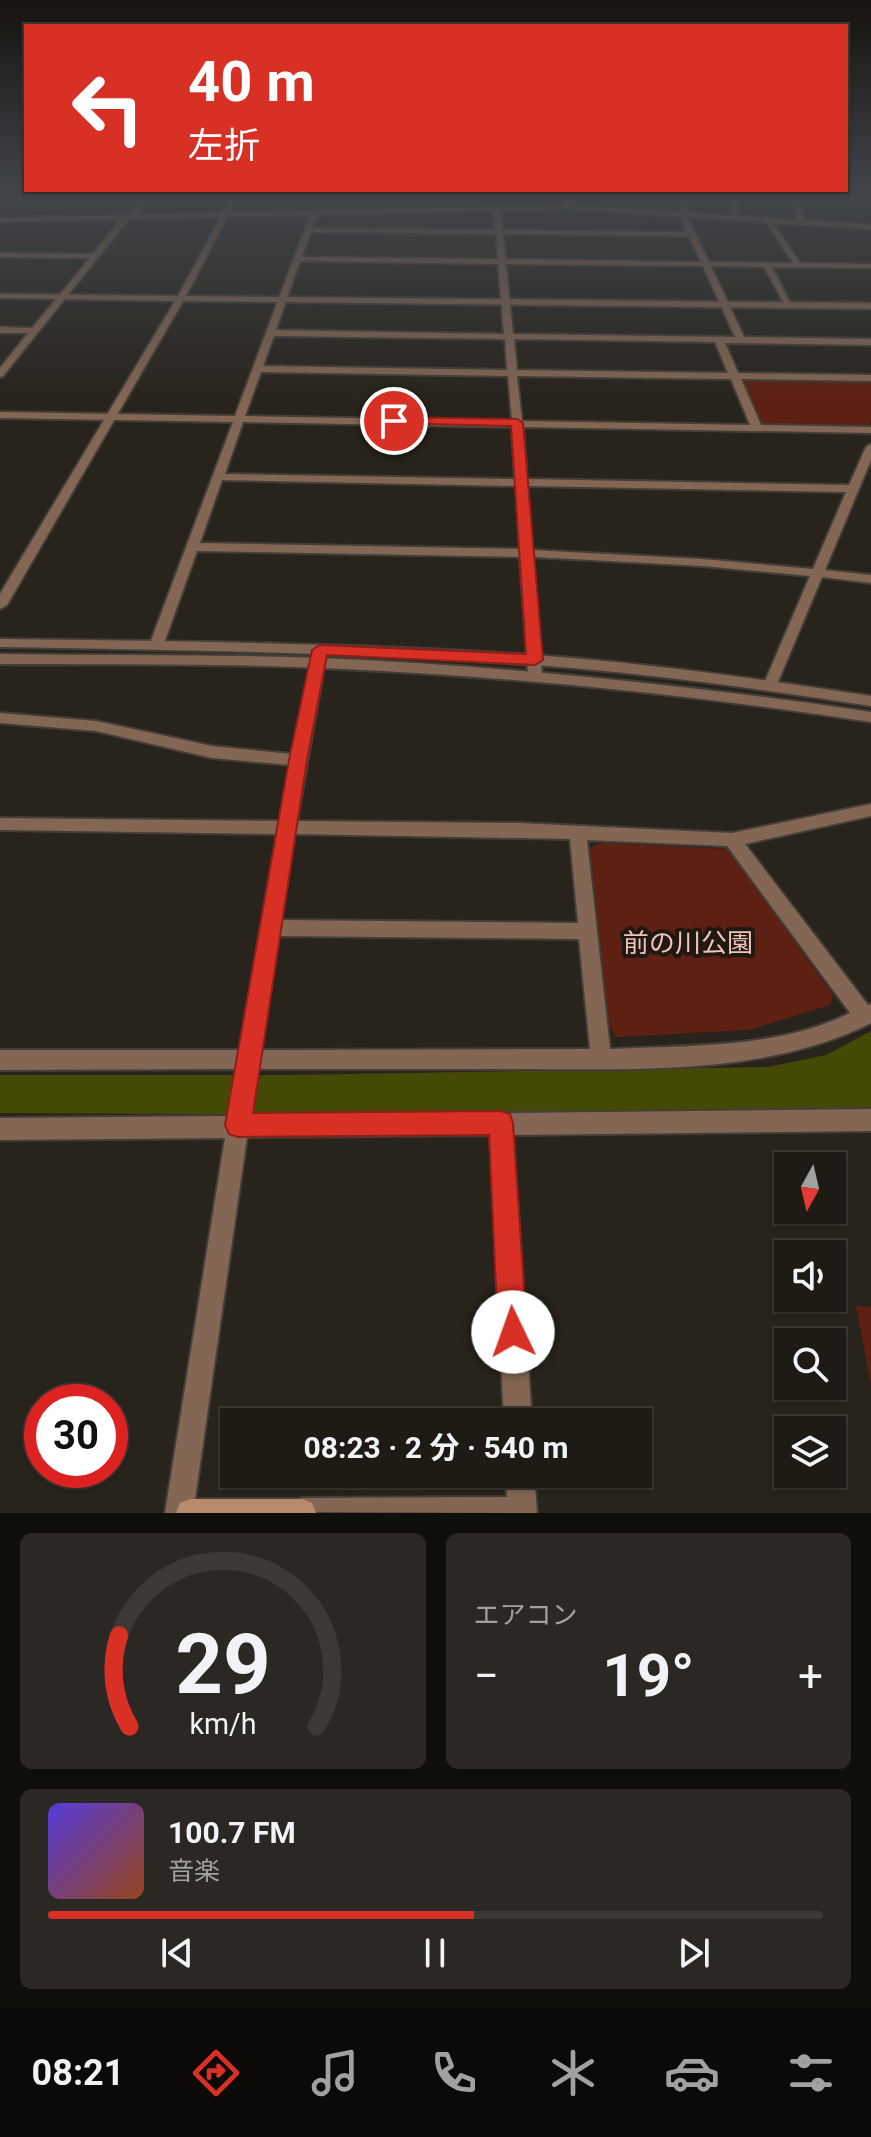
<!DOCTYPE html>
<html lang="ja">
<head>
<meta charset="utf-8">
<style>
	body { margin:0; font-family:Roboto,"Noto Sans JP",sans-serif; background:#2b2722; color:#f1f3f6; height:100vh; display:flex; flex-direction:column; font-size:30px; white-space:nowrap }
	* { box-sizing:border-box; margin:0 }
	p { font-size:26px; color:#a1a1a0 }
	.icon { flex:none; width:44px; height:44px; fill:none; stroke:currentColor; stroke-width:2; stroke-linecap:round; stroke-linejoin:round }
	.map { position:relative; height:1513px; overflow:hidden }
	.details { display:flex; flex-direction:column; gap:20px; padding:20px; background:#100e0b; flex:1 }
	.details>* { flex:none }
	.hud { position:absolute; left:24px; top:24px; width:824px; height:168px; border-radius:0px; box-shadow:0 2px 6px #0004,0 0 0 2px #3c3834; background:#d93025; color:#fff; overflow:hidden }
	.needle { width:52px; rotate:188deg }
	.buttons { position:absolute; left:774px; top:1152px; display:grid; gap:16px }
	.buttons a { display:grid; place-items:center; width:72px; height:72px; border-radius:0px; background:#1e1a14; box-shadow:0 2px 6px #0004,0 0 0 2px #3c3834; font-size:40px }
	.speed { position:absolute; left:24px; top:1384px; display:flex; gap:16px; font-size:40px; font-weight:700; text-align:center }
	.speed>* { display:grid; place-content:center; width:104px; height:104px; border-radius:50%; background:#1e1a14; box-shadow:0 2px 6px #0004,0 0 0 2px #3c3834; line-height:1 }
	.speed .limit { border:12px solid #d22; background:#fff; color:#111 }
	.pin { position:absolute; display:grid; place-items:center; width:68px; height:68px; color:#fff; margin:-34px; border:4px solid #fff; border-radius:50%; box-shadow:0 2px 8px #0007 }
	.me { position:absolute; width:88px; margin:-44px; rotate:357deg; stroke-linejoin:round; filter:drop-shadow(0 0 6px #0008) }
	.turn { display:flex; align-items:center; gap:28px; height:168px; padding:0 32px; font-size:36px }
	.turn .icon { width:104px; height:104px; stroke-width:2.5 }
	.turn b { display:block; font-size:56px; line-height:68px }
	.big { font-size:60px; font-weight:700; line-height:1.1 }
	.details .widget { flex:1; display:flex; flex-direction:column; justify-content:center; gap:12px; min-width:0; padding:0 28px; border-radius:12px; background:#2b2722 }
	.details .dial { align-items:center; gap:0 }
	.dial svg { height:208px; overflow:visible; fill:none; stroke:#3c3834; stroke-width:7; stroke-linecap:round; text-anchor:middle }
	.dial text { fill:#f1f3f6; stroke:none }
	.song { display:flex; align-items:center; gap:24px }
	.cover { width:96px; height:96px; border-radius:12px; background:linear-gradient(135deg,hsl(250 70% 55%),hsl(20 70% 35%)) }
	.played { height:8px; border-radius:4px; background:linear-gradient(90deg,#d93025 55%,#3c3834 55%) }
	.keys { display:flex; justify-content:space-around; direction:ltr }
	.heat { display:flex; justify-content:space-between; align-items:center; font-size:44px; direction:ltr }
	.details .tiles { flex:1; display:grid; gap:20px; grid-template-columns:1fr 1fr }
	.widget:last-child { grid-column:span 2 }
	.trip { position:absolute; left:220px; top:1408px; width:432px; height:80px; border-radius:0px; background:#1e1a14; box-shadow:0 2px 6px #0004,0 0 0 2px #3c3834; font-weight:700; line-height:80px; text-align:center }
	.tabs { display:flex; height:128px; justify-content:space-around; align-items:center; background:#0c0a08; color:#a1a1a0 }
	.tabs .icon { width:56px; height:56px }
	.tabs .selected { color:#d93025 }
	.tabs b { font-size:36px; color:#f1f3f6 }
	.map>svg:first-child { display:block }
	.green { fill:#5d2012 }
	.water { fill:#454906 }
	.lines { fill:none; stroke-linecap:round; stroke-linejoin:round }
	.stream { stroke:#454906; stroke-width:3 }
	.minor-casing { stroke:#433e37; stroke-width:4 }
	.tertiary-casing { stroke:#433e37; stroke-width:4 }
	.secondary-casing { stroke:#433e37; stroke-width:4 }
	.minor { fill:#836653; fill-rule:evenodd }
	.tertiary { fill:#836653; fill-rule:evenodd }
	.secondary { fill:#b98b6d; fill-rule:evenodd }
	.route { fill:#d93025; stroke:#8d1f18; stroke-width:2 }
	.labels { text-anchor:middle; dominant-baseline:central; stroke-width:8; stroke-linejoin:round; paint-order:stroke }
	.park-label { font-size:26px; fill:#f2c5ba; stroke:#1f1912 }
</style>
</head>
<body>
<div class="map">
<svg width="871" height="1513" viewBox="0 0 871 1513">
	<rect width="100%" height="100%" fill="#28231b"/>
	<g class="green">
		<polygon points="741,380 871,381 871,420 869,425 763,424"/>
		<polygon points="600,843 728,849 833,995 830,1005 749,1030 616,1037 609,1024 590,848"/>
		<polygon points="856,1306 871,1307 871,1385"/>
	</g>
	<polygon class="water" points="871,1031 871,1111 319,1115 0,1113 0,1075 287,1075 768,1067 826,1055"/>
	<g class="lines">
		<polyline class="stream" points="0,218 246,212"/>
		<g class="minor-casing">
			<g id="minor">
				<polygon points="0,192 4,192 0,195"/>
				<path d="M570,192h6l-5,13 109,7 2,-20h6l-1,21 45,3v-24h6l1,24 58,4 -5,-28h6l6,28 67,5v4l-98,-6 27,40 71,1v4l-99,-1 20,40h-6l-22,-40 -53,-1 33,71 127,2v6l-146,-2 13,30 133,2v6l-130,-2 20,46 110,2v6l-348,-6 4,52 322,6 17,-38 5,-3v16l-46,110 46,5v8l-49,-6 -47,112 -5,2 -7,-5 47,-110 -108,-10 -169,-9 9,117 -7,5 -7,-5 -8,-117 -323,-6 -34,95 -2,3h-10l-2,-3 84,-224 -233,-4v-6l235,4 75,-201 -181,4 -126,157 -3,1v-9l28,-35h-28v-6l32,1 58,-70 -90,-1v-4l93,1 28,-35 -121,3v-4l130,-3 11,-20 3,2 -7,18 427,-10zM567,209l113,8 7,15 -184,-2 -2,-19zM494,211l1,19 -183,-2 5,-13zM687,217l79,5 27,41 -84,-1zM311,232l185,2 2,25 -196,-2zM503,234l186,2 12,26 -195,-3zM300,261l198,3 6,70 -228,-4zM506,264l197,2 32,71 -222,-3zM274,336l231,3 2,31 -244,-4zM514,339l201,3 13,31 -211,-3zM261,372l247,4 4,45 -267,-5zM517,376l214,3 19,46 -228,-4zM243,422l269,5 3,52 -290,-5zM222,480l294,6 4,63 -320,-6zM527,486l319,6 -33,77 -111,-10 -170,-9z"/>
				<polygon points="347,194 345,197 232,197 235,195"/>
				<path d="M320,646l7,4 -30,171 222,2 213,10 139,-29v12l-126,28 123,161 3,-1v19c-105,53 -238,46 -352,46 -87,0 -174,0 -262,0l-6,47 620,-7v22l-358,4 19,287h-28l-14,-287 -243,2 -54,376h-28l60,-375 -225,2v-22l229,-2 7,-47 -236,1v-20h240l37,-216 -277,-4v-12l280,3 10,-56 -78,-7 -116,-27 -96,-8v-10l96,8 116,25 80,8 21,-104zM295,834l275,5 8,84 -297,-3zM587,840l140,6 123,167c-73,36 -161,32 -240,36zM278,936l301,3 11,110 -330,1z"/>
				<polygon points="506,1474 534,1474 537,1513 288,1512 292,1502 302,1498 507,1497"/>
			</g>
		</g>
		<g class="tertiary-casing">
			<g id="tertiary">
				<polygon points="234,192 240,192 186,296 871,303 871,309 183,301 7,605 0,609 0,594 175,301 0,298 0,294 178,296"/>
				<path d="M0,639c178,2 356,4 534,16 113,8 225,24 337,41v10c-112,-17 -224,-33 -337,-41 -178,-13 -356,-15 -534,-18z"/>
				<path d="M0,654c107,2 214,0 322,4 184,8 367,27 549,54v10c-182,-28 -365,-46 -549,-54 -107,-5 -215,-3 -322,-4z"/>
			</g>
		</g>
		<g class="secondary-casing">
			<polygon id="secondary" points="190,1499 302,1499 312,1503 316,1513 176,1513 180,1503"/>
		</g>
		<use href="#minor" class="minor"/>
		<use href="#tertiary" class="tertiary"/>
		<use href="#secondary" class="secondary"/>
	</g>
	<linearGradient id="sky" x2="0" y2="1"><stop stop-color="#16130f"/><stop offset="0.48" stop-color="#42454a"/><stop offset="1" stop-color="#42454a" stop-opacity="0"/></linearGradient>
	<rect width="871" height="404" fill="url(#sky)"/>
	<polygon class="route" points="394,417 517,419 523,423 543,660 535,665 327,655 307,760 253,1113 501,1111 510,1114 513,1123 527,1332 523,1343 513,1347 502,1343 498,1332 489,1135 238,1137 229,1134 225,1125 289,760 312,650 320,645 526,654 511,426 389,423 388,421"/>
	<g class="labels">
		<g class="park-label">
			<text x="688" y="943">前の川公園</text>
		</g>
	</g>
</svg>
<div class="buttons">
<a><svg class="needle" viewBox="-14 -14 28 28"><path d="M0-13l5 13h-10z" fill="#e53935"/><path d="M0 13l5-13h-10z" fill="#a1a1a0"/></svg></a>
<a><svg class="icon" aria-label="sound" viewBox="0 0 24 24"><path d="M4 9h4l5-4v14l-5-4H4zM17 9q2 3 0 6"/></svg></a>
<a><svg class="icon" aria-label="search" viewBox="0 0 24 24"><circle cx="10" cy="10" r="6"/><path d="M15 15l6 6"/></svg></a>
<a><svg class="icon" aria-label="layers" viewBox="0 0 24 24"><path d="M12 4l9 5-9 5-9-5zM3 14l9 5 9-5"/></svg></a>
</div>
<div class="speed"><div class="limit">30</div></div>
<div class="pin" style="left:394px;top:421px;background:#d93025"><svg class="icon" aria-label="arrive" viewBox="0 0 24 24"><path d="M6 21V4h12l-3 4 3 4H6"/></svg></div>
<svg class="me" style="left:513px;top:1332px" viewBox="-20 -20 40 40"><circle r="19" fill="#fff"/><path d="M0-13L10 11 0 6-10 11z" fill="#d93025"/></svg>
<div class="trip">08:23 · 2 分 · 540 m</div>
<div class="hud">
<div class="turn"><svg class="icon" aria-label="left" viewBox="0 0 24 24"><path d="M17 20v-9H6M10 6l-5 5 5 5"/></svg><div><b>40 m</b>左折</div></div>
</div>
</div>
<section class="details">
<div class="tiles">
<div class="widget dial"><svg viewBox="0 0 100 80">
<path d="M14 69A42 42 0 1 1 86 69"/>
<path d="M14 69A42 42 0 0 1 10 34" stroke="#d93025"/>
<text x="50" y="56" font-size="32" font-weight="700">29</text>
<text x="50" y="72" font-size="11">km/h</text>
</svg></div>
<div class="widget"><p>エアコン</p>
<div class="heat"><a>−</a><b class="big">19°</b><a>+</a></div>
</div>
<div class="widget">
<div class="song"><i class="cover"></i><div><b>100.7 FM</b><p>音楽</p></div></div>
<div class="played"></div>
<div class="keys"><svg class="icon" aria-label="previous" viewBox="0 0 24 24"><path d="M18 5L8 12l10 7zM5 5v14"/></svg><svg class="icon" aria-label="pause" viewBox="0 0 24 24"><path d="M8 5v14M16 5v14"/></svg><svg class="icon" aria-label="next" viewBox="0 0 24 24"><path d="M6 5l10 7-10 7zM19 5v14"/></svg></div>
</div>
</div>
</section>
<nav class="tabs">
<b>08:21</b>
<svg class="icon selected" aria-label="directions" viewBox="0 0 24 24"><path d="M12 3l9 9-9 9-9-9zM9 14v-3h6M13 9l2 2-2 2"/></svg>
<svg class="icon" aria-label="music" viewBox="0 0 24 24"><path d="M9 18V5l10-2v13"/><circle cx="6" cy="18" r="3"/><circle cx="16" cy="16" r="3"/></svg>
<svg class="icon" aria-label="phone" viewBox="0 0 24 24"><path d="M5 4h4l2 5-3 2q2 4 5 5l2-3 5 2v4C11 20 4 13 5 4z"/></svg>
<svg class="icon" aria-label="climate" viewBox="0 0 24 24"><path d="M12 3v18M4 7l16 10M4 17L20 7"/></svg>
<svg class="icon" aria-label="car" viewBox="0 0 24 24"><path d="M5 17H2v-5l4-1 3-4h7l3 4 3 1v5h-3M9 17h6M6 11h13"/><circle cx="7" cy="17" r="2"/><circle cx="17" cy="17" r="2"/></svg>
<svg class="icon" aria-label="filters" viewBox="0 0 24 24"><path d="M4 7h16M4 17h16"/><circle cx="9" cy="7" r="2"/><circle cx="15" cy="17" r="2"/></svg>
</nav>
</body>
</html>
